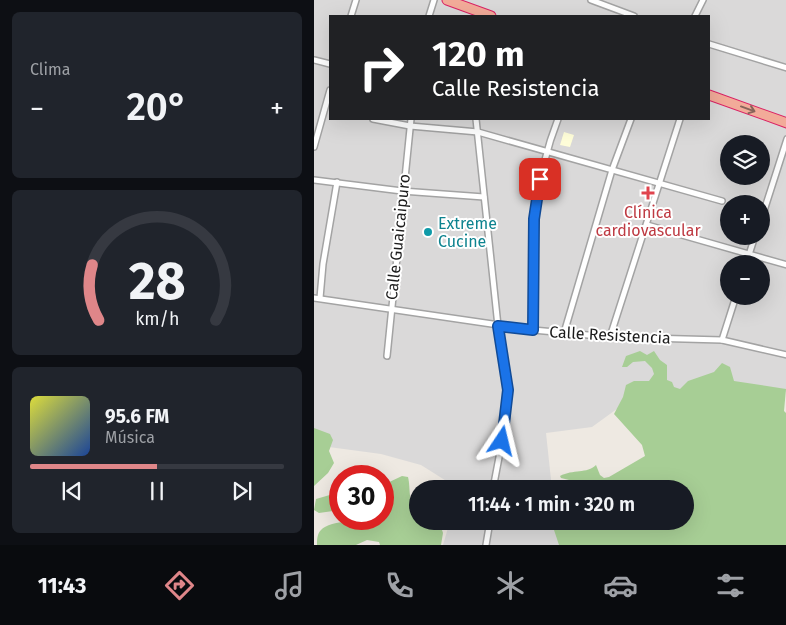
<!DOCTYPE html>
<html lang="es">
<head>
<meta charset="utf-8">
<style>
	body { margin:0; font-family:"Fira Sans",sans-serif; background:#20242c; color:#f1f3f6; height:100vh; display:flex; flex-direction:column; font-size:19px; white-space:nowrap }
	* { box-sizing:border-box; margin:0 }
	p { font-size:16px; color:#9ea1a6 }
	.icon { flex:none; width:28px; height:28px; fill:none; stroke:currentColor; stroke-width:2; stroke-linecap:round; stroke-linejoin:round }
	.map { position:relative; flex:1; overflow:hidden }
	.details { display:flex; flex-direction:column; gap:12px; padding:12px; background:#0d0f14; width:314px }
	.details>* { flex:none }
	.guide { position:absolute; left:15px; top:15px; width:381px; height:105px; border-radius:0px; box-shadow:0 5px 20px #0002; background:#202124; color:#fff; overflow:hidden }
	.buttons { position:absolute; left:406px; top:135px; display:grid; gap:10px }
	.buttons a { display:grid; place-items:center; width:50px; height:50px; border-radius:50%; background:#171b24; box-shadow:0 5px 20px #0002; font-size:25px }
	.speed { position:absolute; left:15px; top:465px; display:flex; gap:10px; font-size:25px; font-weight:700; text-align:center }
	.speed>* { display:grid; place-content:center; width:65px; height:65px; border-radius:50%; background:#171b24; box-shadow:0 5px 20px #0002; line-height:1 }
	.speed .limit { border:8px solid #d22; background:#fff; color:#111 }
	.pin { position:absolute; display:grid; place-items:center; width:42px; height:42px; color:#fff; margin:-21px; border-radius:10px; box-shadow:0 2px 8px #0006 }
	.me { position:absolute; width:55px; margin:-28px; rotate:10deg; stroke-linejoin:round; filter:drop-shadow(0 0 4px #0008) }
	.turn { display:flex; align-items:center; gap:18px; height:105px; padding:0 20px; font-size:22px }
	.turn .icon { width:65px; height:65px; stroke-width:2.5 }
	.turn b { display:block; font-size:35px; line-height:42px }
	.big { font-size:38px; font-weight:600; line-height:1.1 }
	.details .widget { flex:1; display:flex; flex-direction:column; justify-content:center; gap:8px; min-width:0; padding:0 18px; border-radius:8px; background:#20242c }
	.details .dial { align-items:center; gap:0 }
	.dial svg { height:130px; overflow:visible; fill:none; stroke:#363941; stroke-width:7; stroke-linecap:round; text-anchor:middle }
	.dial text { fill:#f1f3f6; stroke:none }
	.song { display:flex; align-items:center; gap:15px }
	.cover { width:60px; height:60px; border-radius:8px; background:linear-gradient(135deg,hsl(60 70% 55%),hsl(220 70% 35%)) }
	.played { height:5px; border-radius:2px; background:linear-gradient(90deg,#df8689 50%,#363941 50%) }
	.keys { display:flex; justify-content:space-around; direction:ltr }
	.heat { display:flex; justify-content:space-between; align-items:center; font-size:28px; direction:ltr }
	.trip { position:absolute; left:95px; top:480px; width:285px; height:50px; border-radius:25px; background:#171b24; box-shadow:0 5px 20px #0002; font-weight:600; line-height:50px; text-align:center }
	.tabs { display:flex; height:80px; justify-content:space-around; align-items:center; background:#090b0e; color:#9ea1a6 }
	.tabs .icon { width:35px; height:35px }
	.tabs .on { color:#df8689 }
	.tabs b { font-size:22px; color:#f1f3f6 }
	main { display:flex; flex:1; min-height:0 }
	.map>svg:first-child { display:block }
	.residential { fill:#dad9d9; fill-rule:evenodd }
	.education { fill:#fffed9 }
	.forest { fill:#a7ce95 }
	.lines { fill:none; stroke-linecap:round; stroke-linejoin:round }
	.minor-casing { stroke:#a3a3a3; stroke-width:8 }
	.trunk-casing { stroke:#da2164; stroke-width:11 }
	.minor { stroke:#fff; stroke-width:5 }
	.trunk { stroke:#f2ab99; stroke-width:9 }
	.oneway { stroke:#87645a }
	.route-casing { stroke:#114b97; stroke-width:12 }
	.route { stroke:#1a73e8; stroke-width:9 }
	.health-dot { fill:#e0444e; stroke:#fff; stroke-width:2 }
	.culture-dot { fill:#0f9aa8; stroke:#fff; stroke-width:2 }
	.labels { text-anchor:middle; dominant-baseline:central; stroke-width:4; stroke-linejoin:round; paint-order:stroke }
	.health-label { font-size:16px; fill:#be3a42; stroke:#fff }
	.culture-label { font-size:16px; fill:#0d838f; stroke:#fff; text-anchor:start }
	.street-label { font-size:16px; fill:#1c1c1c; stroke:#fff }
</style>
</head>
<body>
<main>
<section class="details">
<div class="widget"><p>Clima</p>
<div class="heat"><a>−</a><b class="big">20°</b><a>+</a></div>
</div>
<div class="widget dial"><svg viewBox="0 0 100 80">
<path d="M14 69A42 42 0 1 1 86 69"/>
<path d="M14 69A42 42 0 0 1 10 35" stroke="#df8689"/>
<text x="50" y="56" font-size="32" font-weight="700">28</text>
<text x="50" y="72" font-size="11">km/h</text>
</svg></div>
<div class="widget">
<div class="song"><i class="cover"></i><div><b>95.6 FM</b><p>Música</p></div></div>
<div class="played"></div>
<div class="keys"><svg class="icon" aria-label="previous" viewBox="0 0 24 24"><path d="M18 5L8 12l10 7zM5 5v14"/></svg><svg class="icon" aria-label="pause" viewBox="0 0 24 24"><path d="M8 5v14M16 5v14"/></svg><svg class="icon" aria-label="next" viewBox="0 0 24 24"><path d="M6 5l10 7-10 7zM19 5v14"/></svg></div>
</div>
</section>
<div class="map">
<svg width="473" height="545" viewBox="0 0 473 545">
	<rect width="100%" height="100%" fill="#eee9e2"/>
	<g class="residential">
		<path d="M0,0h472v392l-154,6 -40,29 -46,6 6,56h-102l-2,-7 -27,-17 -40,-11 -67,-9zM16,16h379v103h-379zM415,144h33v32h-33zM415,204h33v32h-33zM415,264h33v32h-33z"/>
		<polygon points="136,521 243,521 248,545 129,545"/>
	</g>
	<polygon class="education" points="250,132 260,135 256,147 246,145"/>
	<g class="forest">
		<path d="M326,351l7,4 7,-4 6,9 7,5v15l5,2 2,5 6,2 8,-8 26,-9 8,-9 8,4 4,14 52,8 -2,22 3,3 -1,131h-227l-8,-24h134v-32h-93l1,-3 -32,-8 -1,-2c13,-7 27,-2 36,-11l4,10 4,3 5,-1 36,-21 -3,-11 -28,-31 9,-17 3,-12 8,-4h15l5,-7 -2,-6 -7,-7 -12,1 -6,5h-5l4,-11z"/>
		<polygon points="0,428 16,434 19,440 15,451 20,463 14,473 0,486"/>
		<path d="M88,476l6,1c3,12 -1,25 10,33v11h21l4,12 -2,12h-61l-1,-3 -12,-2 -11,5h-39c0,-5 0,-11 4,-15 8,-10 49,-11 62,-11v-34z"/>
		<polygon points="26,492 26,510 5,513 0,510 2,499"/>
	</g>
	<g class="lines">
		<g class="minor-casing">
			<g id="minor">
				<polyline points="277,0 320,16"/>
				<polyline points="37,16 42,0"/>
				<polyline points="115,16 120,0"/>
				<polyline points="381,16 389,0"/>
				<polyline points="395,44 473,68"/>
				<polyline points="0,60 16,64"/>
				<polyline points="59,119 96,126 164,132 408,201"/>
				<polyline points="162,119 184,326 194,390 193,415 179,489"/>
				<polyline points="0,147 16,90"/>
				<polyline points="0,180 88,191 170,197"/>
				<polyline points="448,217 473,139"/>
				<polyline points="333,225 473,265"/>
				<polyline points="432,264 441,236"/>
				<polyline points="0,298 219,330 296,337 408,340 473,355"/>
				<polyline points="6,298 9,264 23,182"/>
				<path d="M219,330c1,-77 -4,-137 25,-211"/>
				<polyline points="250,333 298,170 317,119"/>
				<polyline points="296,337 366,119"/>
				<polyline points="408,340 422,296"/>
				<polyline points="73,356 97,119"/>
				<polyline points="172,545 176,521"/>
			</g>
		</g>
		<g class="trunk-casing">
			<g id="trunk">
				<polyline points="133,0 177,16"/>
				<polyline points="395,95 473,123"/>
			</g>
		</g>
		<use href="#minor" class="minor"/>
		<use href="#trunk" class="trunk"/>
	</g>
	<defs><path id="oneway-shaft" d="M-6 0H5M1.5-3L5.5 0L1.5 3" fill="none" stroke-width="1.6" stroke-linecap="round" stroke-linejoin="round" transform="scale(1.25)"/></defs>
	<use class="oneway" href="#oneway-shaft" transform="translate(434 109) rotate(20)"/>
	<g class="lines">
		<g class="route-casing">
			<polyline id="route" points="188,441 194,390 184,326 219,330 220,219 226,179"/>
		</g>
		<use href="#route" class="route"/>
	</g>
	<path class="health-dot" d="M331.5 185.5h5v5h5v5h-5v5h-5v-5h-5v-5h5z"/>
	<circle class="culture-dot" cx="114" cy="232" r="5"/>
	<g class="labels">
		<g class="health-label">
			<text x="334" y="212">Clínica<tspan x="334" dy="18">cardiovascular</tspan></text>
		</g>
		<g class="culture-label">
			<text x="124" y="223">Extreme<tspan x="124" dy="18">Cucine</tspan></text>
		</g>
		<g class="street-label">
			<text transform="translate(84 237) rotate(-84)">Calle Guaicaipuro</text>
			<text transform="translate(296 335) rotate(3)">Calle Resistencia</text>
		</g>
	</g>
</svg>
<div class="buttons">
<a><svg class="icon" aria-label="layers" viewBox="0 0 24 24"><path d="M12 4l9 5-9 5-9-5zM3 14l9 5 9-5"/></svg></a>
<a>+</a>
<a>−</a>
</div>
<div class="speed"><div class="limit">30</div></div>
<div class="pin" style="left:226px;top:179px;background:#d93025"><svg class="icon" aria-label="arrive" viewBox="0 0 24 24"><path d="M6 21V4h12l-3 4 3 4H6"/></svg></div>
<svg class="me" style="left:188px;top:441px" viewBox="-20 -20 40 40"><path d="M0-17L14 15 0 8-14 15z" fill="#1a73e8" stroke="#fff" stroke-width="4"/></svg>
<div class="trip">11:44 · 1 min · 320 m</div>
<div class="guide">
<div class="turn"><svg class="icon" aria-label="right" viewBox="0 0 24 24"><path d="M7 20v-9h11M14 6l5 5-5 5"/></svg><div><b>120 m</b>Calle Resistencia</div></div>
</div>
</div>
</main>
<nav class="tabs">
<b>11:43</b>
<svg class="icon on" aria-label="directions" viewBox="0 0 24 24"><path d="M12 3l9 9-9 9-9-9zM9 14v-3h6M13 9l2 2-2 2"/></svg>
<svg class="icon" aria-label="music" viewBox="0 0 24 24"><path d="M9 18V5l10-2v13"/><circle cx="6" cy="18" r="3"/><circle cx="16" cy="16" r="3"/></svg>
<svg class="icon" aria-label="phone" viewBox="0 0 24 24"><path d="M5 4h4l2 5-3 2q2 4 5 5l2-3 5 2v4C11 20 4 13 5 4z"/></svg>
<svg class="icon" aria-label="climate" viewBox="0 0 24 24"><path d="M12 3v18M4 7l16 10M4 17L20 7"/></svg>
<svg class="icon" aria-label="car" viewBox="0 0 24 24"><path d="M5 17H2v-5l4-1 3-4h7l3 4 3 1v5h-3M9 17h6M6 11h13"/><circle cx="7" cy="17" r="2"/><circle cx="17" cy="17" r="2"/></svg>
<svg class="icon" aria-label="filters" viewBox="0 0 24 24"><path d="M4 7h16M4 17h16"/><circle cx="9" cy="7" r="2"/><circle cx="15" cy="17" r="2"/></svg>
</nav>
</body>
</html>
